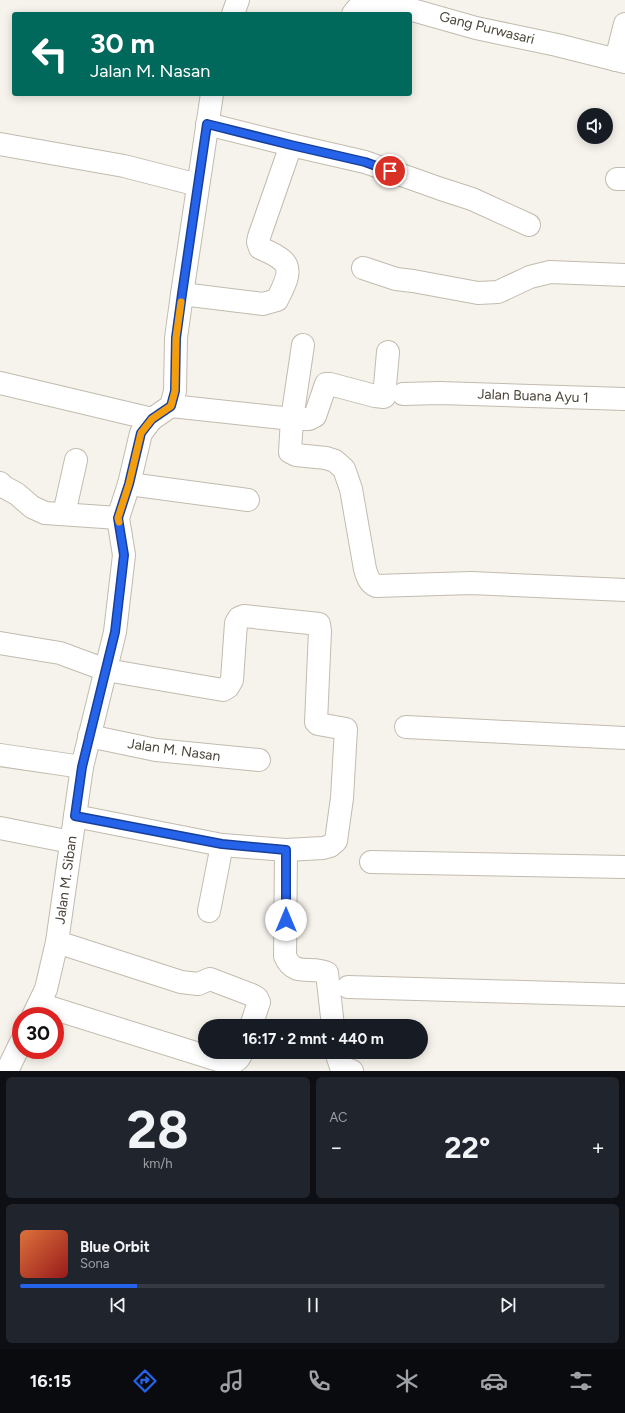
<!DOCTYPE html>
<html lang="id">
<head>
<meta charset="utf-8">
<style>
	body { margin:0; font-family:Figtree,sans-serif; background:#20242c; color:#f1f3f6; height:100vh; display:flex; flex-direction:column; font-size:15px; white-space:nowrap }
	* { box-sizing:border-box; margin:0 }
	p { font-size:13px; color:#9ea1a6 }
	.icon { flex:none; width:22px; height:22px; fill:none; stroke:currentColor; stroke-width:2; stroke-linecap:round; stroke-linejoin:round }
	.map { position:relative; height:1071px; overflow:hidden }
	.details { display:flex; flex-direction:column; gap:6px; padding:6px; background:#0d0f14; flex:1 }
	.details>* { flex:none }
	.top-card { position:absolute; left:12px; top:12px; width:400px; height:84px; border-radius:4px; box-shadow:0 2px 10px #0003; background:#00695c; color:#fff; overflow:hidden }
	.tools { position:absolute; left:577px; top:108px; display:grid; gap:8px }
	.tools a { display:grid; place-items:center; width:36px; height:36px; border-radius:50%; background:#171b24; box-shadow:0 2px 10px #0003; font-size:20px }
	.speed { position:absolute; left:12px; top:1007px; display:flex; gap:8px; font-size:20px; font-weight:700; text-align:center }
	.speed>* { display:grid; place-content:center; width:52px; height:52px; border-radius:50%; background:#171b24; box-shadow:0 2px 10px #0003; line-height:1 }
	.speed .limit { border:6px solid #d22; background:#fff; color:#111 }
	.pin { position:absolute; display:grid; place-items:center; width:34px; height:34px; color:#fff; margin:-17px; border:2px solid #fff; border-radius:50%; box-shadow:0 1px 4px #0007 }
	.me { position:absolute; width:44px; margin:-22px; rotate:0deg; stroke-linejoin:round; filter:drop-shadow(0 0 3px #0008) }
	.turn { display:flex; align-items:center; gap:14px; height:84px; padding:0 12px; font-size:18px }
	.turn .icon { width:52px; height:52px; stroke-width:2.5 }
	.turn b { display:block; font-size:28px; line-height:34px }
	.big { font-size:30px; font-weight:700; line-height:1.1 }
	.details .widget { flex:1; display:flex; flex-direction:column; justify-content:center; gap:6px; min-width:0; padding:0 14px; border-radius:6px; background:#20242c }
	.details .dial { align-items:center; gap:0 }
	.dial b { font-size:52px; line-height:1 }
	.song { display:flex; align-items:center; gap:12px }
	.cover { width:48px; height:48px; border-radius:6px; background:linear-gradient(135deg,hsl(20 70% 55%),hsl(0 70% 35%)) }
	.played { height:4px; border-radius:2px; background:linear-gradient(90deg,#2563eb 20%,#363941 20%) }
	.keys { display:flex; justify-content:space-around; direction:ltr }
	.heat { display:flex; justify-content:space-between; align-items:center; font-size:22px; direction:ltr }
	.details .tiles { flex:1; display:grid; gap:6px; grid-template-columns:1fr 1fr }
	.widget:last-child { grid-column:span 2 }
	.trip { position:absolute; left:198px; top:1019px; width:230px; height:40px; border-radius:20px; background:#171b24; box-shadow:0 2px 10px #0003; font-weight:700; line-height:40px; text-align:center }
	.dock { display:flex; height:64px; justify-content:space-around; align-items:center; background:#090b0e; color:#9ea1a6 }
	.dock .icon { width:28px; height:28px }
	.dock .selected { color:#2563eb }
	.dock b { font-size:18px; color:#f1f3f6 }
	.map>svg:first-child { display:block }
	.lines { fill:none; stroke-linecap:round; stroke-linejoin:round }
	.minor-casing { stroke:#c2bbae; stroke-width:24 }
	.minor { stroke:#fff; stroke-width:22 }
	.route-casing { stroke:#184099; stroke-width:10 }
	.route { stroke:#2563eb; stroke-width:7 }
	.slow { stroke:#f59e0b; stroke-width:7 }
	.labels { text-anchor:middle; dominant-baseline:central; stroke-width:3; stroke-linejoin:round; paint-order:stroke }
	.street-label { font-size:14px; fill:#4b4439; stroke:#fff }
</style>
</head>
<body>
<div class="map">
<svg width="625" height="1071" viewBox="0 0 625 1071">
	<rect width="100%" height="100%" fill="#f6f3ec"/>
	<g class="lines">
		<g class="minor-casing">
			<g id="minor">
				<polyline points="233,14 238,0"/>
				<path d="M353,14c9,-13 17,-13 31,-12l92,26 81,17 68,17"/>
				<polyline points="616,60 625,24"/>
				<polyline points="207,124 291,145 365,162 441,189 472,199 529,225"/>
				<polyline points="0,144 124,166 198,185"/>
				<polyline points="617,179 625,179"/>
				<polyline points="363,268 396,279 413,281 478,293 498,292 530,277 550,272 625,275"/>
				<path d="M182,294l81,10 14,-4c5,-11 17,-29 6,-39 -6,-6 -16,-10 -23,-13l-2,-6 1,-5 32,-92"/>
				<path d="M303,345l-11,74 -2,33 6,3 30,3 9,3 9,8 7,20 14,80c2,7 4,14 11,17l95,-3 154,7"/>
				<polyline points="0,383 152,419"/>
				<polyline points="403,394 440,393 625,399"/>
				<polyline points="171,406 292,419 309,419 315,416 326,384 330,384 375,396 384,397 388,352"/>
				<polyline points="0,483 4,487 17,494 32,507 45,513 118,518"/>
				<polyline points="129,484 248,500"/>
				<polyline points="64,514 76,460"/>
				<polyline points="0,643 60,653 106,670 223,690 228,687 232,680 236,623 239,618 244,616 319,624 320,631 316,722 318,724 346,729 342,798 336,841 330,846 323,848 286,850 222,845 75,816"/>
				<polyline points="406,727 625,738"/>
				<polyline points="89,736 156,750 259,760"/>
				<polyline points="0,755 82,767"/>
				<polyline points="0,828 71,842"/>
				<path d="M286,850l-1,106c9,22 27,9 42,17l6,53"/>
				<polyline points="371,862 625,867"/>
				<polyline points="209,911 222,845"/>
				<polyline points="57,942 181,982 198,984 210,979 252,995 257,998 259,1002 251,1026"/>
				<polyline points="348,987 625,995"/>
				<path d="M39,1004l179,56c12,2 19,6 24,-8"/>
				<polyline points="33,1016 46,989 57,942 82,767 115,632 124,555 118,518 129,484 141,433 152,419 171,406 175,391 176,338 182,294 212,94"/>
				<polyline points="336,1052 341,1067 352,1071"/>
				<polyline points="7,1071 21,1042"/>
			</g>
		</g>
		<use href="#minor" class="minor"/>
	</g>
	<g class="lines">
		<g class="route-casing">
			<polyline id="route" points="286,920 286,850 222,844 75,816 82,767 115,632 124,555 118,518 129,484 141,433 152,419 171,406 175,391 176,338 182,294 207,124 291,145 365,162 390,171"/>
		</g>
		<use href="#route" class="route"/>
		<polyline class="slow" points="119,522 118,518 129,484 141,433 152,419 171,406 175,391 176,338 181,302"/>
	</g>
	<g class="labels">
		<g class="street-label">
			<text transform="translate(487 28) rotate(14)">Gang Purwasari</text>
			<text transform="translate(533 396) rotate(2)">Jalan Buana Ayu 1</text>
			<text transform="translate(174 750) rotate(8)">Jalan M. Nasan</text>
			<text transform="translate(66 880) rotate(-82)">Jalan M. Siban</text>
		</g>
	</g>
</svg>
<div class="tools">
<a><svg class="icon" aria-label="sound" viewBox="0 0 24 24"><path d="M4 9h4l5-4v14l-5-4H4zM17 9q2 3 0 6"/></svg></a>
</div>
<div class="speed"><div class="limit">30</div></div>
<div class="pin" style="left:390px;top:171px;background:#d93025"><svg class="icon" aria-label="arrive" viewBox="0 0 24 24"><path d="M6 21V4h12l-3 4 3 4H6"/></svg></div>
<svg class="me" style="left:286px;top:920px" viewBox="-20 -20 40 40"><circle r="19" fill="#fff"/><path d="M0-13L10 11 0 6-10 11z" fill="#2563eb"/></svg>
<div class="trip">16:17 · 2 mnt · 440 m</div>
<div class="top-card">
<div class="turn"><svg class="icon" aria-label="left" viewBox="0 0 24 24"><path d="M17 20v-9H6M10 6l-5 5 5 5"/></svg><div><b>30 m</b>Jalan M. Nasan</div></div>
</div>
</div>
<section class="details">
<div class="tiles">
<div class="widget dial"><b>28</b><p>km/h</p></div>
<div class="widget"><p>AC</p>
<div class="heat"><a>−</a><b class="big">22°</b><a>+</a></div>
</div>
<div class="widget">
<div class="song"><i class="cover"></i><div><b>Blue Orbit</b><p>Sona</p></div></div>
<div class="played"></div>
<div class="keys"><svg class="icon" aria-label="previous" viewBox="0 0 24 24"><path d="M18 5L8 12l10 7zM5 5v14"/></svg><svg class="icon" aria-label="pause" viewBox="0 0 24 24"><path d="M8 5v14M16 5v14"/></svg><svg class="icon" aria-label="next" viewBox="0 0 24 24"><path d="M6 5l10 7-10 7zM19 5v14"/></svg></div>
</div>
</div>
</section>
<nav class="dock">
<b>16:15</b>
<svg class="icon selected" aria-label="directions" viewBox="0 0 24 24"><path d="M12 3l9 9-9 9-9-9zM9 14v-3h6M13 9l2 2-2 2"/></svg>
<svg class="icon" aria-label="music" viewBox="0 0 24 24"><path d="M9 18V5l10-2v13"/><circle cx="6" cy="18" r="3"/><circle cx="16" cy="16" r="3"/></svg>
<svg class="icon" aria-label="phone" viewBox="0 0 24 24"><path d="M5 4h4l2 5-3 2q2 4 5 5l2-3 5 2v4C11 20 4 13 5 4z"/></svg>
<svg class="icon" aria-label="climate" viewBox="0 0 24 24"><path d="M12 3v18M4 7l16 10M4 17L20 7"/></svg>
<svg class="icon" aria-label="car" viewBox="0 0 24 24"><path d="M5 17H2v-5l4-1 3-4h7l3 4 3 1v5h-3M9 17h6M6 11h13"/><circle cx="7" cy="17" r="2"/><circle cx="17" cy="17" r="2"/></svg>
<svg class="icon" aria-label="filters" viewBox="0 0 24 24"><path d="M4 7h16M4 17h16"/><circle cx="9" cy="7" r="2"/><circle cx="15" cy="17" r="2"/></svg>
</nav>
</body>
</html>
